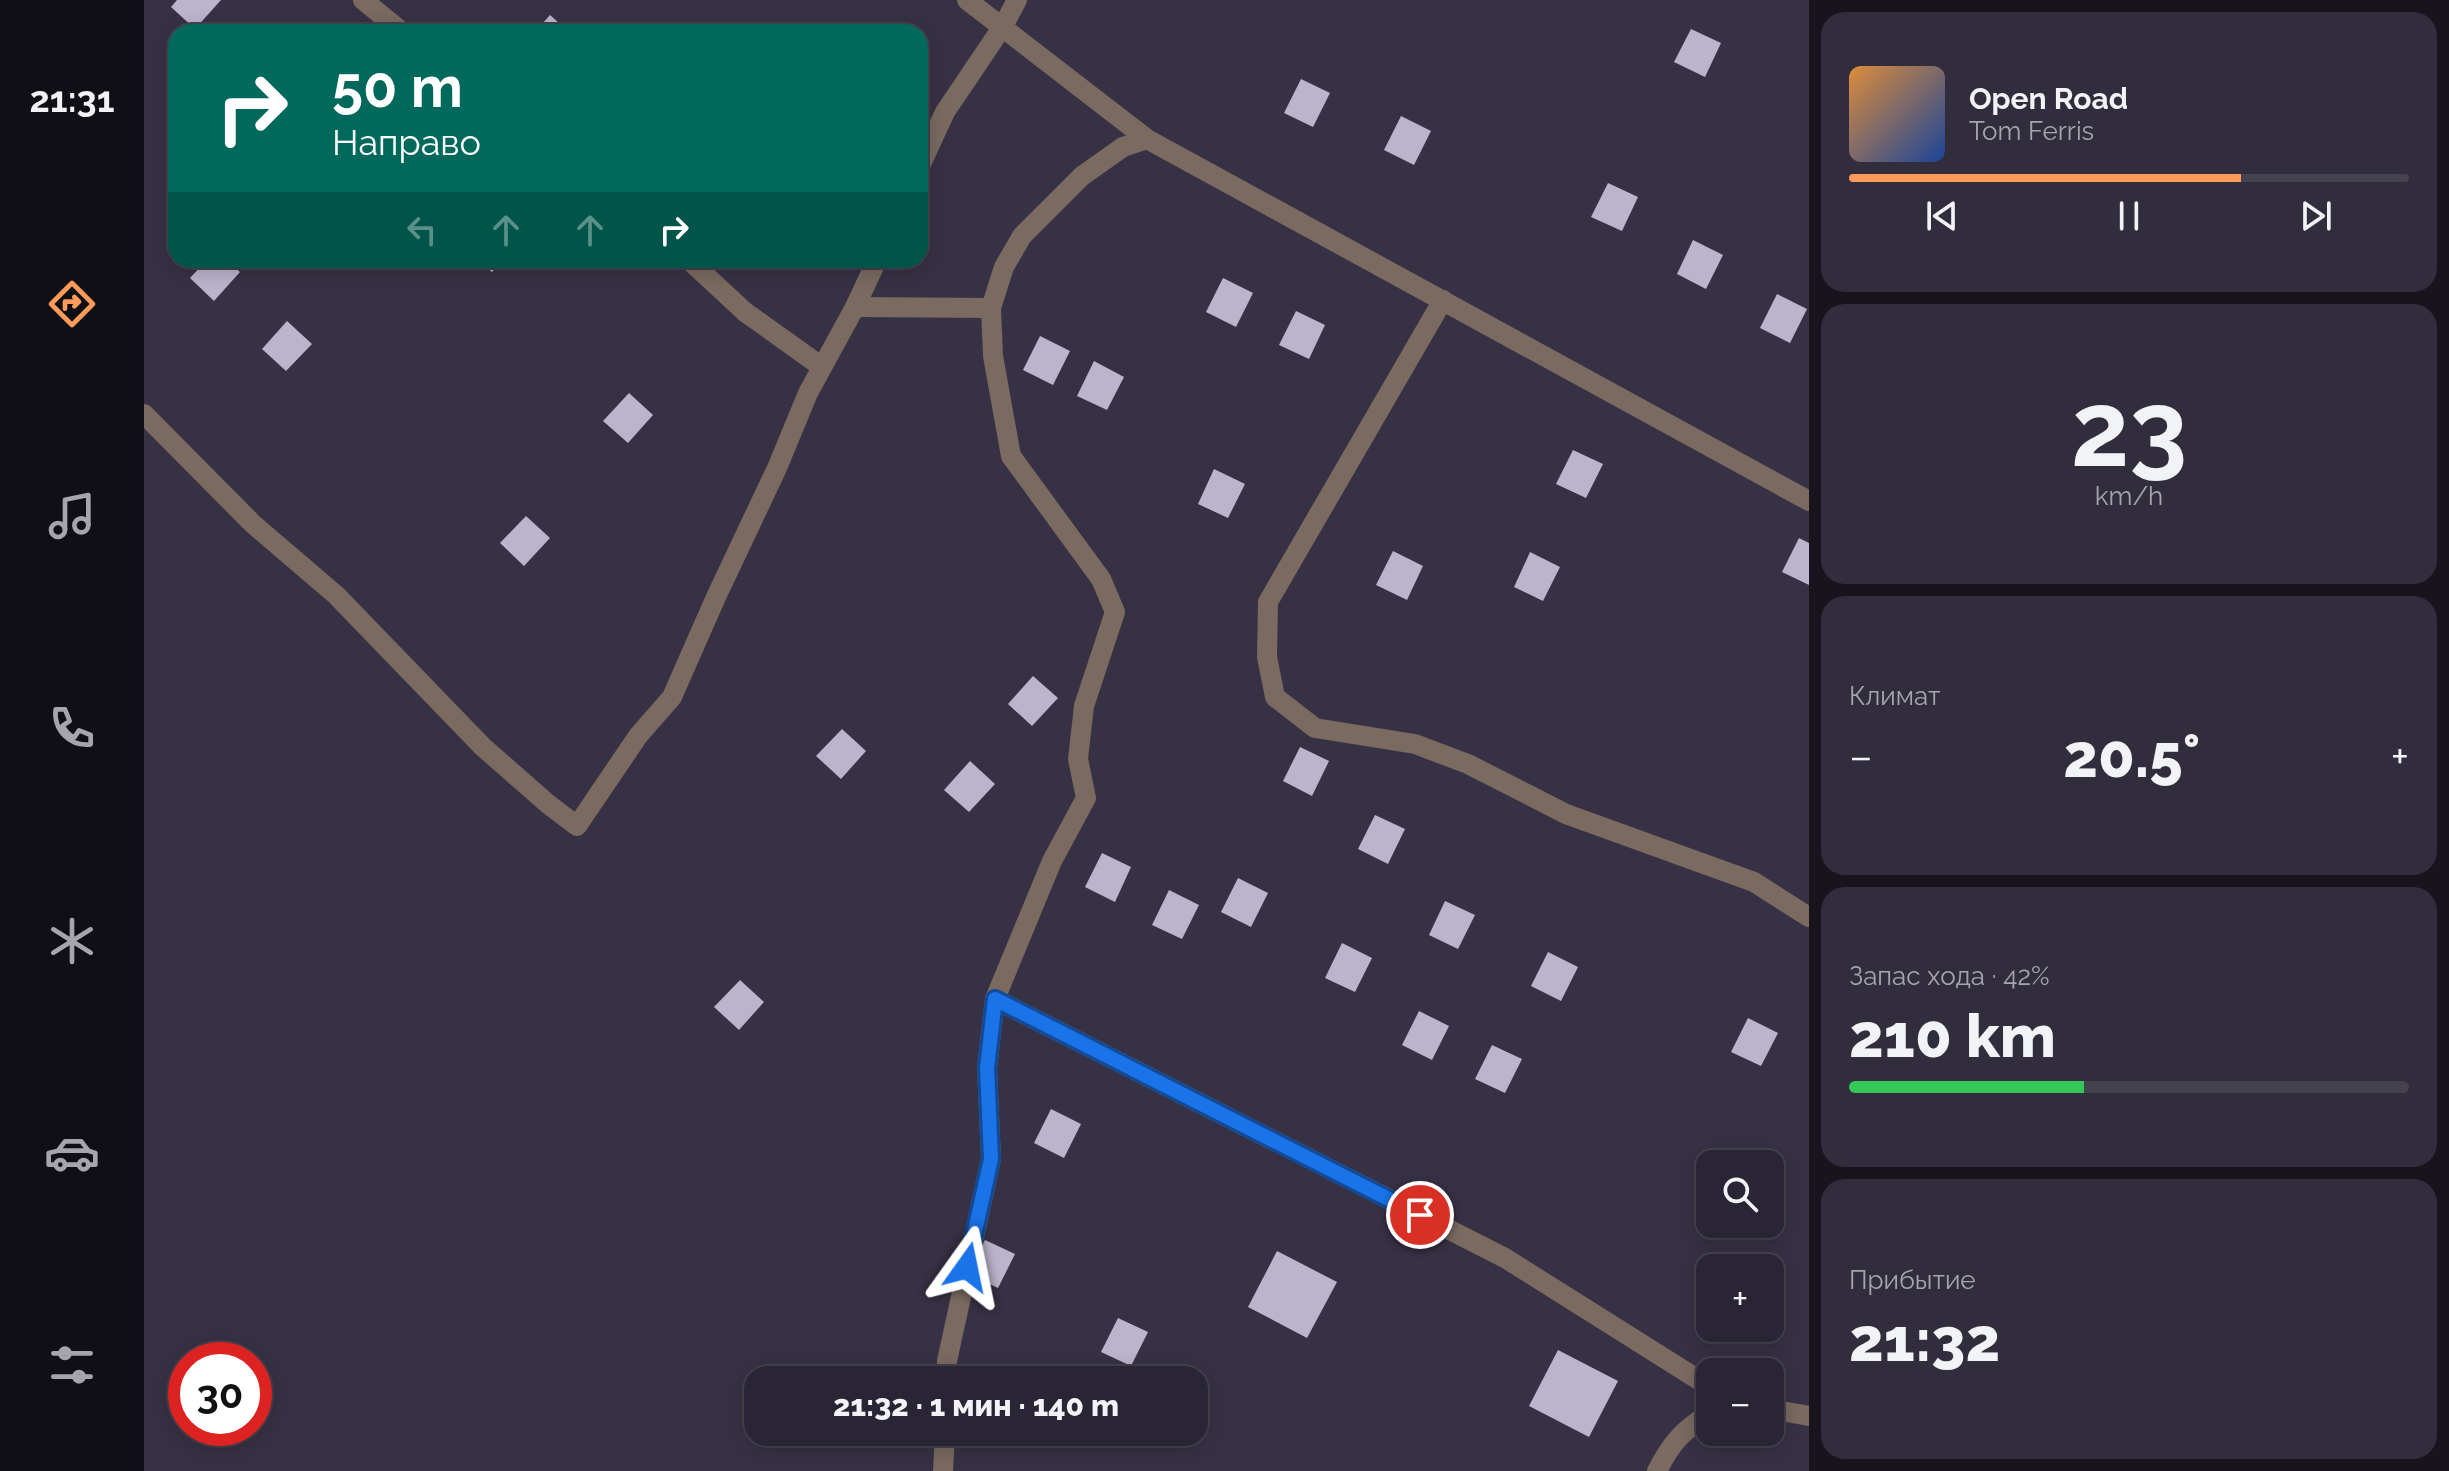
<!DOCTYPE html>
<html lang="ru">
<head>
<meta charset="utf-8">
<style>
	body { margin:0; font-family:Raleway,sans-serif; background:#312d3c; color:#f1f3f6; height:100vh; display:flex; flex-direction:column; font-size:30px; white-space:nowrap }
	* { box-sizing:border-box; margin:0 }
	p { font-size:26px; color:#a5a5ac }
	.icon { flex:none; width:44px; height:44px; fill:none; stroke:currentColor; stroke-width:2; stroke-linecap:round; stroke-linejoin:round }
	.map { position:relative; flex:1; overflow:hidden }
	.drawer { display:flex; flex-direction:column; gap:12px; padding:12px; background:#17141d; width:640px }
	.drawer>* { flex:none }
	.banner { position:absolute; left:24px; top:24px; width:760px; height:244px; border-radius:24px; box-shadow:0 4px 20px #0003,0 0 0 2px #45424f; background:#00695c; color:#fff; overflow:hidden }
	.fabs { position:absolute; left:1552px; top:1150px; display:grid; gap:16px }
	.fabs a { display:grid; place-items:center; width:88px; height:88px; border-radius:16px; background:#292534; box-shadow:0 4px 20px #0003,0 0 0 2px #45424f; font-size:40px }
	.speed { position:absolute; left:24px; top:1342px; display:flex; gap:16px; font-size:40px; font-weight:700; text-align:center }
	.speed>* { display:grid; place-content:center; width:104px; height:104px; border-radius:50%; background:#292534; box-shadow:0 4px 20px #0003,0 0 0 2px #45424f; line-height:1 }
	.speed .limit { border:12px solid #d22; background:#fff; color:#111 }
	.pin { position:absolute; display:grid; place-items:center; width:68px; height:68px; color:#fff; margin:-34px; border:4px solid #fff; border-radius:50%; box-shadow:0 2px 8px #0007 }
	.me { position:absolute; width:88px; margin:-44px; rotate:12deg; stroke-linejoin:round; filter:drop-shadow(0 0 6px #0008) }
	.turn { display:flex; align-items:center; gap:28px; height:168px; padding:0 32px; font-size:36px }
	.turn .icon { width:104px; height:104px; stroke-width:2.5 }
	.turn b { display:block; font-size:56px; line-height:68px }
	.lanes { display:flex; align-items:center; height:76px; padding:0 32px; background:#0003; justify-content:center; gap:40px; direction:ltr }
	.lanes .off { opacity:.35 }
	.big { font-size:60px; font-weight:800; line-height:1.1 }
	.drawer .tile { flex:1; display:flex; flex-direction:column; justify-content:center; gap:12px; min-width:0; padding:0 28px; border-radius:24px; background:#312d3c }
	.drawer .dial { align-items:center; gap:0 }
	.dial b { font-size:104px; line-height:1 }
	.song { display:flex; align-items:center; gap:24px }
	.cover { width:96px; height:96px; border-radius:12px; background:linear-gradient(135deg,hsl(30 70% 55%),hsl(220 70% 35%)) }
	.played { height:8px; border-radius:4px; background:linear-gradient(90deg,#ff9b5a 70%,#45424f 70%) }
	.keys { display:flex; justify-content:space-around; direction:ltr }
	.heat { display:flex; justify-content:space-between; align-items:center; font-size:44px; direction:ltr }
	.charge { height:12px; border-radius:6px; background:linear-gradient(90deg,#34c759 42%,#45424f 0) }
	.trip { position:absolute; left:600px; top:1366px; width:464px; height:80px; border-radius:24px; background:#292534; box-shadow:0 4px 20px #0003,0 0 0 2px #45424f; font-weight:800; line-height:80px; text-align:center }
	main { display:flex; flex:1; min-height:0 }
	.menu { display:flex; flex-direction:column; width:144px; justify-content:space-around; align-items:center; background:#100f15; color:#a5a5ac }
	.menu .icon { width:56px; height:56px }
	.menu .on { color:#ff9b5a }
	.menu b { font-size:36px; color:#f1f3f6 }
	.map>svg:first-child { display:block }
	.building { fill:#bcb4cd }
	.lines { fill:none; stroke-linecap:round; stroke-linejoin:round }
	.minor { stroke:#7a6a60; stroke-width:20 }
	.route-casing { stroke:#114b97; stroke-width:20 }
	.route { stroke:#1a73e8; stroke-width:14 }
</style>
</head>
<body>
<main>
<nav class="menu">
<b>21:31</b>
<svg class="icon on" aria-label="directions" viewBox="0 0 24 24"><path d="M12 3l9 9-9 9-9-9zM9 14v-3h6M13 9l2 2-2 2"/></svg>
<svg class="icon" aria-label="music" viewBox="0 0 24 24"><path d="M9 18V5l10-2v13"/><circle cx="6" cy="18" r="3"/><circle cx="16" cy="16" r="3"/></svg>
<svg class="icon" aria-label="phone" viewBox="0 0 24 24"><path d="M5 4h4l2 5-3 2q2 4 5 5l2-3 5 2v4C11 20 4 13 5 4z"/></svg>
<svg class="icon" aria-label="climate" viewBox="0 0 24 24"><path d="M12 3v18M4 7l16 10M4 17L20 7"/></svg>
<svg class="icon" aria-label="car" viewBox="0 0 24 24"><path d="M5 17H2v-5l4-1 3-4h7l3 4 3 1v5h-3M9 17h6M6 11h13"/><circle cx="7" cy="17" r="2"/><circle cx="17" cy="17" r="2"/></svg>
<svg class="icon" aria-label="filters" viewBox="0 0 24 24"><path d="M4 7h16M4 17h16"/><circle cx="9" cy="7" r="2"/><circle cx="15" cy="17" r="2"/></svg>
</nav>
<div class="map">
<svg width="1665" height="1471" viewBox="0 0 1665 1471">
	<rect width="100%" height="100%" fill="#373145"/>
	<g class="building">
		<polygon points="33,0 77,0 51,29 27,7"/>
		<polygon points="406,15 425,32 391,32"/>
		<polygon points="1547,29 1577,43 1561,77 1530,62"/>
		<polygon points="1157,79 1186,93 1169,127 1140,113"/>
		<polygon points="1257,116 1287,131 1270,165 1240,150"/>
		<polygon points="1464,183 1494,197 1478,231 1447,217"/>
		<polygon points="1549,240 1579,255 1562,289 1533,274"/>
		<polygon points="63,260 82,260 96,272 70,301 46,278"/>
		<polygon points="334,260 359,260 348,272"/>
		<polygon points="1079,278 1109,293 1092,327 1062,312"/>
		<polygon points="1633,294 1663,309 1646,343 1616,328"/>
		<polygon points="1152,311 1181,325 1165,359 1135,345"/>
		<polygon points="143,321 168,344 142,371 118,349"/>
		<polygon points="896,336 926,351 909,385 879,370"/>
		<polygon points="950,361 980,377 963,410 933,396"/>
		<polygon points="485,393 509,415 484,443 459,421"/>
		<polygon points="1429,450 1459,464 1442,498 1412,484"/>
		<polygon points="1070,469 1101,484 1084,518 1054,504"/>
		<polygon points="382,516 406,538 380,566 356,543"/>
		<polygon points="1655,538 1665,543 1665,585 1638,572"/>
		<polygon points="1249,551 1279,566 1263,600 1232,585"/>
		<polygon points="1386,552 1416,567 1399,601 1370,587"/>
		<polygon points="889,676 914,698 888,726 864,704"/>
		<polygon points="698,729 722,751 697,779 672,756"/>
		<polygon points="1156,747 1185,761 1168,796 1139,781"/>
		<polygon points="826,761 851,784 825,812 800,790"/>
		<polygon points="1231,815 1261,829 1244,864 1214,849"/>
		<polygon points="958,853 987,867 971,902 941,887"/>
		<polygon points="1094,878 1124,893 1107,927 1077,912"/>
		<polygon points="1025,890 1055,905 1038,939 1008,925"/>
		<polygon points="1301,901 1331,915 1314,949 1285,935"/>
		<polygon points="1198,943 1228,958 1211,992 1181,978"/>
		<polygon points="1404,952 1434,967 1417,1001 1387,986"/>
		<polygon points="596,980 620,1002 595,1030 570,1007"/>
		<polygon points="1275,1011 1305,1026 1288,1060 1258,1045"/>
		<polygon points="1604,1018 1634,1033 1617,1066 1587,1052"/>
		<polygon points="1348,1045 1378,1059 1361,1093 1331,1079"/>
		<polygon points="907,1109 937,1124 920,1158 890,1143"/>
		<polygon points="841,1240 871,1254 854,1288 824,1274"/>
		<polygon points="1133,1251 1193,1282 1163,1338 1104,1307"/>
		<polygon points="974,1318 1004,1332 987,1366 957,1352"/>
		<polygon points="1414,1350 1474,1381 1445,1437 1385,1406"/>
	</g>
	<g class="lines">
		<g class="minor">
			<polyline points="219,0 258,32"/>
			<polyline points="823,0 1003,139"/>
			<polyline points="776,166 801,112 859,26 873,0"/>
			<polyline points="545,260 601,312 678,367"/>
			<polyline points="1299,300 1124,602 1123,657 1131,697 1171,728 1271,744 1324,764 1422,814 1610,882 1665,917"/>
			<polyline points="711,307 847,308 849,356 867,456 957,579 971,612 940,706 934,759 942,798 908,861 851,999 843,1068 847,1159 803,1361 802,1380"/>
			<polyline points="847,308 860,267 878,236 938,176 979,147 1003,139 1665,501"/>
			<polyline points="0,414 109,524 192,595 339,747 404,804 433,826 494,736 528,697 572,597 633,468 664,393 711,307 733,260"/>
			<polyline points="851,999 1361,1258 1566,1387"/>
			<polyline points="1626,1409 1665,1416"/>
			<polyline points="799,1471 801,1432"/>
			<path d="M1513,1471c15,-29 25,-40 53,-58"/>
		</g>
	</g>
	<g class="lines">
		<g class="route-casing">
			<polyline id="route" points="823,1267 847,1159 843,1068 851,999 1276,1215"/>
		</g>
		<use href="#route" class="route"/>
	</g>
</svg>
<div class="fabs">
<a><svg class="icon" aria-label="search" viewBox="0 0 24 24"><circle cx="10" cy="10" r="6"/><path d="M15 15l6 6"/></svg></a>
<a>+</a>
<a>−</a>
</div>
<div class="speed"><div class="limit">30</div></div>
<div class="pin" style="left:1276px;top:1215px;background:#d93025"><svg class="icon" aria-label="arrive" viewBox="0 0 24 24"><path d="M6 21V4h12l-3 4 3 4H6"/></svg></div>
<svg class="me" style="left:823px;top:1267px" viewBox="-20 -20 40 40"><path d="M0-17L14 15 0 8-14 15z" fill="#1a73e8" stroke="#fff" stroke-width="4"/></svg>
<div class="trip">21:32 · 1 мин · 140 m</div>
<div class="banner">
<div class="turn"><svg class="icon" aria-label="right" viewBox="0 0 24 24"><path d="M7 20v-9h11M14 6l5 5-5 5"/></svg><div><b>50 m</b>Направо</div></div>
<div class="lanes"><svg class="icon off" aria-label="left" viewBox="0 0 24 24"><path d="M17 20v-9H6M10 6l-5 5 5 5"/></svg><svg class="icon off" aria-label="ahead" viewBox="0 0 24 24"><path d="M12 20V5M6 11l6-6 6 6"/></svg><svg class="icon off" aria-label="ahead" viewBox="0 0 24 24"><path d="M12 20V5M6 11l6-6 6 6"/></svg><svg class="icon" aria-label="right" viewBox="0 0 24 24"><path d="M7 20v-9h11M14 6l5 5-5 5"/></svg></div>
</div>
</div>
<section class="drawer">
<div class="tile">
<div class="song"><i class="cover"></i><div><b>Open Road</b><p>Tom Ferris</p></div></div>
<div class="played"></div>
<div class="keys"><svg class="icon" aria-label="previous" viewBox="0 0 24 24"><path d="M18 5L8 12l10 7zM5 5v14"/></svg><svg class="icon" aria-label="pause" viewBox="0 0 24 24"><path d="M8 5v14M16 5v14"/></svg><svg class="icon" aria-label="next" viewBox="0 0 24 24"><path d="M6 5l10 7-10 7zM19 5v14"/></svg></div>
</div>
<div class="tile dial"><b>23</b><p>km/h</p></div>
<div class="tile"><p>Климат</p>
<div class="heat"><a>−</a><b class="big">20.5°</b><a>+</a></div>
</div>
<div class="tile"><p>Запас хода · 42%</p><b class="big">210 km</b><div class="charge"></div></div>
<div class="tile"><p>Прибытие</p><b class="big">21:32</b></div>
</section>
</main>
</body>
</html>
